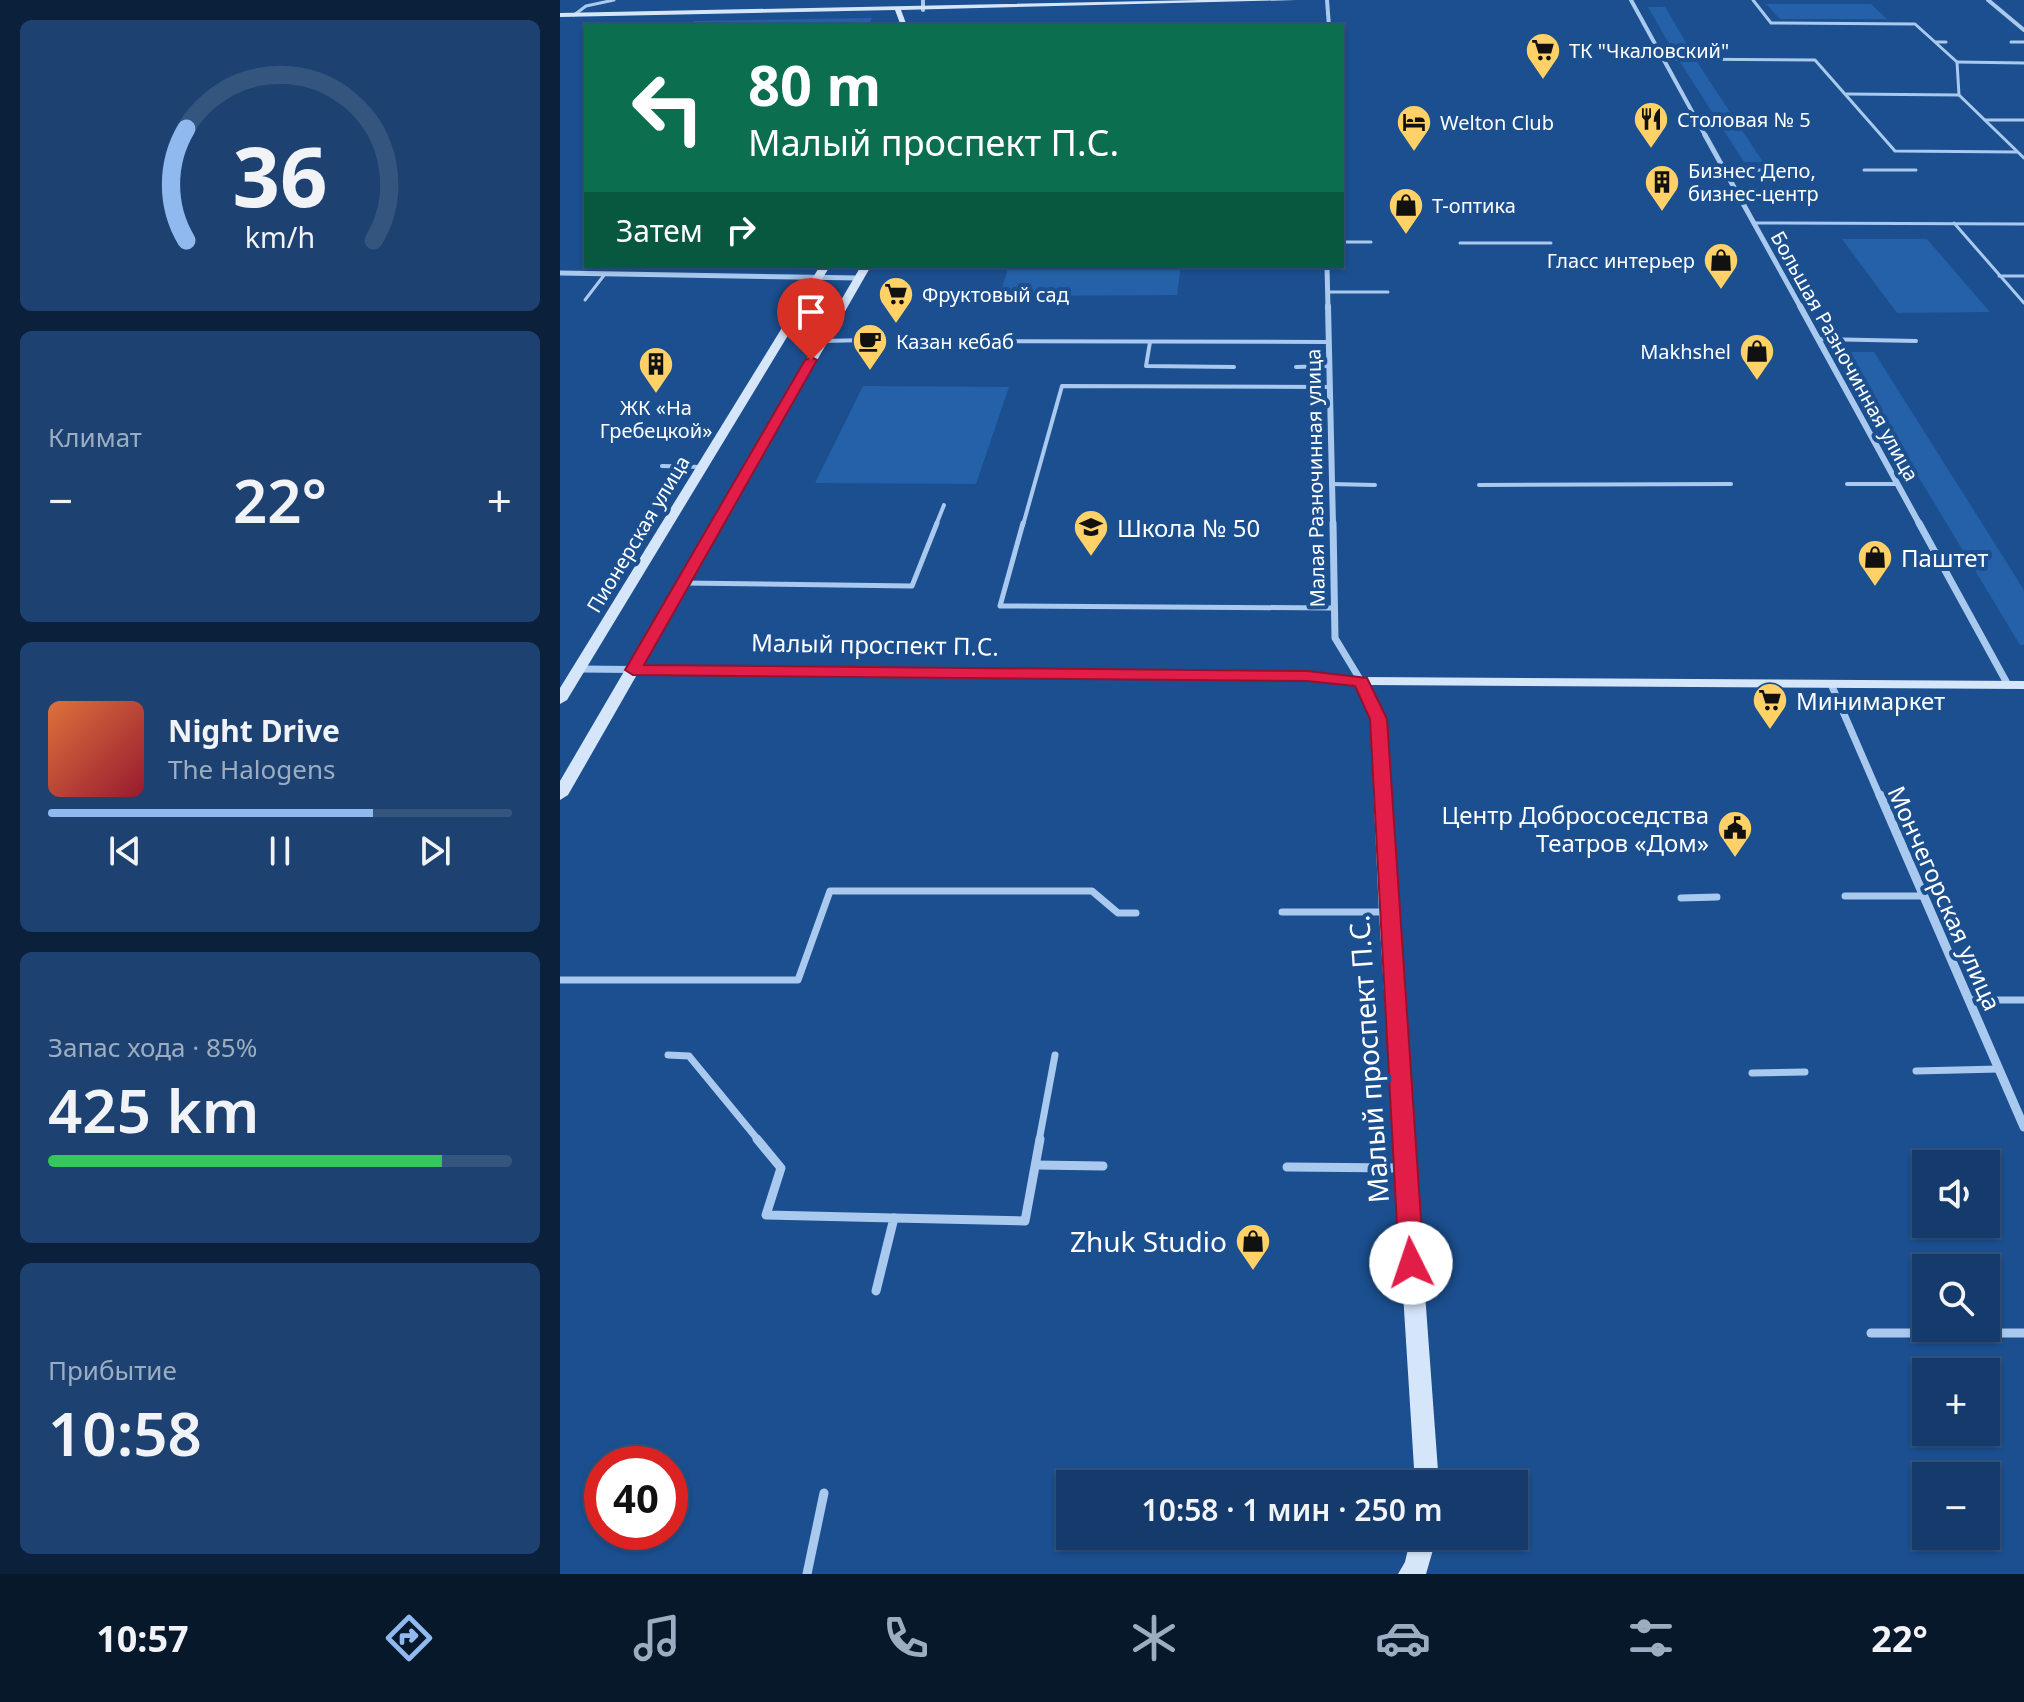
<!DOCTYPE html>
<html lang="ru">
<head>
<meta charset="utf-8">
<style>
	body { margin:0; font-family:"Noto Sans",sans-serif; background:#1d4271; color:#f1f3f6; height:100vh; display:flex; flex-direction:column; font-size:30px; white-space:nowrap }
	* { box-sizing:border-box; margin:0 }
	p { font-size:26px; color:#9dadc1 }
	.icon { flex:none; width:44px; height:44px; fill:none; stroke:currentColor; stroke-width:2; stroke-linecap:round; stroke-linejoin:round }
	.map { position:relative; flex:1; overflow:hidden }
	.panel { display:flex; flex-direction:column; gap:20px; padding:20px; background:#0b203b; width:560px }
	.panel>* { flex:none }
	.guide { position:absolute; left:24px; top:24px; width:760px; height:244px; border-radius:0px; box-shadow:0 2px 6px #0004,0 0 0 2px #33557e; background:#0b6e4f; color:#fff; overflow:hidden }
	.controls { position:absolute; left:1352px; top:1150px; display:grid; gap:16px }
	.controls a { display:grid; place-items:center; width:88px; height:88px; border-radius:0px; background:#143b6b; box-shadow:0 2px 6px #0004,0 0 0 2px #33557e; font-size:40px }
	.speed { position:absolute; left:24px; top:1446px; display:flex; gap:16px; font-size:40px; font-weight:700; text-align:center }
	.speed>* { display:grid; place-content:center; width:104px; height:104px; border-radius:50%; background:#143b6b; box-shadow:0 2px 6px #0004,0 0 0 2px #33557e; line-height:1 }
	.speed .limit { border:12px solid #d22; background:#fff; color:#111 }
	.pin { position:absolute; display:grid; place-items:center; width:68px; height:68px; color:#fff; margin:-82px -34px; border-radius:50% 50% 50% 0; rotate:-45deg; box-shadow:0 0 8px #0007 }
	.pin .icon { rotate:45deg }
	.me { position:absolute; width:88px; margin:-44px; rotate:356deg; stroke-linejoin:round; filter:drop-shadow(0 0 6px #0008) }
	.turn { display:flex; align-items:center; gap:28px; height:168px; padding:0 32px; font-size:36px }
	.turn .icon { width:104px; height:104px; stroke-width:2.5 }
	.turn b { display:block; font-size:56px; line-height:68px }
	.then { display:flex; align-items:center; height:76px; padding:0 32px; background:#0003; gap:16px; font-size:30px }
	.big { font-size:60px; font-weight:600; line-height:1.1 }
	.panel .card { flex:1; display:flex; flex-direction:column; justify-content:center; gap:12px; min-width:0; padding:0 28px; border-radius:12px; background:#1d4271 }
	.panel .dial { align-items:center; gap:0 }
	.dial svg { height:208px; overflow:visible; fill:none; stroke:#33557e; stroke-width:7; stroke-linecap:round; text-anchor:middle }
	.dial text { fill:#f1f3f6; stroke:none }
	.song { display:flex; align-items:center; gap:24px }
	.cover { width:96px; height:96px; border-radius:12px; background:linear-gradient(135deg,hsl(20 70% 55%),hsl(350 70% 35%)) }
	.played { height:8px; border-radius:4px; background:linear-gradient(90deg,#90b9f0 70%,#33557e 70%) }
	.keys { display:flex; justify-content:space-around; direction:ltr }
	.heat { display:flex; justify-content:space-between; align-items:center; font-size:44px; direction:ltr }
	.charge { height:12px; border-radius:6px; background:linear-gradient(90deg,#34c759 85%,#33557e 0) }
	.trip { position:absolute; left:496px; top:1470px; width:472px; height:80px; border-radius:0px; background:#143b6b; box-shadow:0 2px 6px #0004,0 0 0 2px #33557e; font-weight:600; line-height:80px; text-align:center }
	.dock { display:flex; height:128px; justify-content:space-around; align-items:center; background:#08182b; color:#9dadc1 }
	.dock .icon { width:56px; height:56px }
	.dock .selected { color:#90b9f0 }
	.dock b { font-size:36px; color:#f1f3f6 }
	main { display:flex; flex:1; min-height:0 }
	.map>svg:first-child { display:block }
	.green { fill:#2461a8 }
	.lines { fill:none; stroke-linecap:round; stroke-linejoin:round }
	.lane-far4 { stroke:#a9c9ee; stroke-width:3 }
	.lane-far3 { stroke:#a9c9ee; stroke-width:4 }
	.lane-far2 { stroke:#a9c9ee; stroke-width:5 }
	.lane-far1 { stroke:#a9c9ee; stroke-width:7 }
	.lane { stroke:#a9c9ee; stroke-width:9 }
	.street-far4 { stroke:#a9c9ee; stroke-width:4 }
	.street-far3 { stroke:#a9c9ee; stroke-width:5 }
	.street-far2 { stroke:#a9c9ee; stroke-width:6 }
	.street-far1 { stroke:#a9c9ee; stroke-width:7 }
	.street { stroke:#a9c9ee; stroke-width:9 }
	.secondary { fill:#d6e6fa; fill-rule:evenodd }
	.route { fill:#e11d48; stroke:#92132f; stroke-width:2 }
	.labels { text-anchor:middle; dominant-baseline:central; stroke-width:8; stroke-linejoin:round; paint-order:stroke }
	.far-poi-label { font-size:20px; fill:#fff; stroke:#1b4f8f; text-anchor:start }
	.far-street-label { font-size:20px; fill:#fff; stroke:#1b4f8f }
	.poi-label { font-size:24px; fill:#fff; stroke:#1b4f8f; text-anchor:start }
	.street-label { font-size:24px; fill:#fff; stroke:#1b4f8f }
	.near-street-label { font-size:28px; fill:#fff; stroke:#1b4f8f }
	.near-poi-label { font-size:28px; fill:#fff; stroke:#1b4f8f; text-anchor:end }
</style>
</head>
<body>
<main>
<section class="panel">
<div class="card dial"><svg viewBox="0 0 100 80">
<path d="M14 69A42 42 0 1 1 86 69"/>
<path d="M14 69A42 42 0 0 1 14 26" stroke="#90b9f0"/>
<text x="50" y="56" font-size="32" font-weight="700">36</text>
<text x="50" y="72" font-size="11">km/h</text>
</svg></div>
<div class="card"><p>Климат</p>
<div class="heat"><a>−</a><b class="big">22°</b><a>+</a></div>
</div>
<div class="card">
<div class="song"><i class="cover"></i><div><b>Night Drive</b><p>The Halogens</p></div></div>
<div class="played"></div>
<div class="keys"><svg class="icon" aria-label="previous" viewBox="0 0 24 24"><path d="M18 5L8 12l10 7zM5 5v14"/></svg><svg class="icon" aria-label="pause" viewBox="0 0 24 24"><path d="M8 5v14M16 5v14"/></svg><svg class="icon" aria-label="next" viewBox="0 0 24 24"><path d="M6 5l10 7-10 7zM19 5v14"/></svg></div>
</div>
<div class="card"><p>Запас хода · 85%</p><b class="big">425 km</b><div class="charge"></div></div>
<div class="card"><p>Прибытие</p><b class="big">10:58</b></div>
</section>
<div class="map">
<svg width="1464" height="1574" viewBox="0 0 1464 1574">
	<rect width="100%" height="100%" fill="#1b4f8f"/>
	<g class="green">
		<polygon points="1206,4 1311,4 1327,19 1220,19"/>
		<polygon points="1088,7 1105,7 1133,54 1115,54"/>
		<polygon points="312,18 308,26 129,26 135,21"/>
		<polygon points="1120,62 1137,62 1203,162 1184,162"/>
		<polygon points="1282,239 1367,239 1430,312 1337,313"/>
		<polygon points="449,266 621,266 617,295 439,296"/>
		<polygon points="1283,352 1314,352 1464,590 1464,645 1460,645"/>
		<polygon points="303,386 449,387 416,484 255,483"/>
	</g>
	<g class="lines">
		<g class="lane-far4">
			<polyline points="1193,0 1211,23 1355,24 1375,42 1386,42"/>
			<polyline points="14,15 26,6 54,0"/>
			<polyline points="1451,42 1464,42"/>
			<polyline points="1376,43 1397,62 1399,95 1464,158"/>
			<polyline points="1104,59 1255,60 1335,151 1457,152"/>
			<polyline points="1397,62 1464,63"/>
			<polyline points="1287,94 1399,95"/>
			<polyline points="1425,120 1464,120"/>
			<polyline points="1165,170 1232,170"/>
			<polyline points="1304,170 1356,170"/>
			<polyline points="1194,223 1464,224"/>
			<polyline points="1394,223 1464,303"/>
			<polyline points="782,242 811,242"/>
			<polyline points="900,243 991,243"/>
			<polyline points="1439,276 1464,276"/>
			<polyline points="767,292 828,292"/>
			<polyline points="25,300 45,274"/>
		</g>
		<g class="lane-far3">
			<polyline points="1258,339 1356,341"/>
			<polyline points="262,341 310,340"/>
			<polyline points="409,341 768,342"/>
			<polyline points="590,342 586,366 674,367"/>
			<polyline points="736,367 769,366"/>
			<polyline points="102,466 142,467"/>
			<polyline points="771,484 815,485"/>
			<polyline points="1287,484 1338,484"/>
			<polyline points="919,485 1171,484"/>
			<polyline points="376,525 384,505"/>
			<polyline points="463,525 502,386 769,387"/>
		</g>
		<g class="lane-far2">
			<polyline points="463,523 440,606 773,608"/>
			<polyline points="123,583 352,586 377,523"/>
		</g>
		<g class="lane-far1">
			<polyline points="1285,896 1362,896"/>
			<polyline points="1121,898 1157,897"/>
			<polyline points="722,912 824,912"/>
			<polyline points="0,980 238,980 270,891 532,891 558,913 576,913"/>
			<polyline points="1409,1000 1464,1000"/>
			<polyline points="108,1055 129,1056 199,1141"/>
			<polyline points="1356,1071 1439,1069"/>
			<polyline points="1192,1073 1245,1072"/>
			<polyline points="479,1141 495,1055"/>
		</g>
		<g class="lane">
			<polyline points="197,1139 221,1168 206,1215 334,1218 316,1291"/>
			<polyline points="476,1165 543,1166"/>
			<polyline points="727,1167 841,1168"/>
			<polyline points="334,1218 465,1221 480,1139"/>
			<polyline points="1311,1333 1464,1333"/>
			<polyline points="247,1574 264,1493"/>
		</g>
		<g class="street-far4">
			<polyline points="363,0 363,10"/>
			<polyline points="767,0 769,26"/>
			<polyline points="1071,0 1146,137"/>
			<polyline points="1428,0 1464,30"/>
		</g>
		<g class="street-far3">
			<polyline points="1145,135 1241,308"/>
			<polyline points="767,266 768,308"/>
			<polyline points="0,273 299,278"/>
		</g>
		<g class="street-far2">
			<polyline points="768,306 773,525"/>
			<polyline points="1240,306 1360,525"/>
		</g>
		<g class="street-far1">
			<polyline points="773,523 775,638 801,681"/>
			<polyline points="1359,523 1448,685"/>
			<polyline points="19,669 747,676 801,681"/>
			<polyline points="1271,684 1320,797"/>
		</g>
		<polyline class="street" points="1320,795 1464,1127"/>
		<g class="secondary">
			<polygon points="639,0 736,0 341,10 347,26 341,26 335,10 0,17 0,13"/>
			<polygon points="260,266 270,266 7,700 0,704 0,688"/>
			<polygon points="301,266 311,266 8,795 0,800 0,781"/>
			<polygon points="801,677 1464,681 1464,689 810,685 826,719 837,912 879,1484 855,1484 819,912 810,719 794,681"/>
			<polygon points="851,1536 877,1536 866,1574 838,1574 845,1562"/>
		</g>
	</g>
	<polygon class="route" points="251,357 257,360 84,665 747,671 807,678 827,719 864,1263 860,1270 851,1273 842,1270 839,1263 810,719 795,686 747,681 73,675 65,670 245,360"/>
	<defs>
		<g id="supermarket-pin" transform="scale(1.8)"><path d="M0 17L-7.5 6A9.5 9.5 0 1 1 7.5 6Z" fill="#ffd166" stroke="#1b4f8f"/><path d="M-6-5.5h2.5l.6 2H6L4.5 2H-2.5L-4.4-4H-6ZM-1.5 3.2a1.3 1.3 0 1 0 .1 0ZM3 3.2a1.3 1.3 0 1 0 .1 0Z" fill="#111"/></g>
		<g id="restaurant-pin" transform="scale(1.8)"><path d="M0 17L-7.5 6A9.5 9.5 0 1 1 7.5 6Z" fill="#ffd166" stroke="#1b4f8f"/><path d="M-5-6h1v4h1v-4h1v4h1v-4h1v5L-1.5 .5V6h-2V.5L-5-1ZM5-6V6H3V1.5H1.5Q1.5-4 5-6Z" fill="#111"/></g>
		<g id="hotel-pin" transform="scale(1.8)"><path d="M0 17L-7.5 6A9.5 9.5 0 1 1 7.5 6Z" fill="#ffd166" stroke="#1b4f8f"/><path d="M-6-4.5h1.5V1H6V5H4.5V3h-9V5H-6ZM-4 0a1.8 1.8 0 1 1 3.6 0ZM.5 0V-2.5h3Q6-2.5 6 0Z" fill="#111"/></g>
		<g id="building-pin" transform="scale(1.8)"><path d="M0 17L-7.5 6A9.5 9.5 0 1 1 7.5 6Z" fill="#ffd166" stroke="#1b4f8f"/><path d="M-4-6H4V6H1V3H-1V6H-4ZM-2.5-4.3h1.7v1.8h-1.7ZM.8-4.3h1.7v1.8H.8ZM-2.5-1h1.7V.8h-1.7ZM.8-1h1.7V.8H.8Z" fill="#111"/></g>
		<g id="shop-pin" transform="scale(1.8)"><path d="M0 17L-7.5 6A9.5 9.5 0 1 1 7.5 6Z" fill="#ffd166" stroke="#1b4f8f"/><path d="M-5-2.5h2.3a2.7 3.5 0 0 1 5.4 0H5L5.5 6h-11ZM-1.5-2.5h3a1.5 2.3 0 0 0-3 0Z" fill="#111"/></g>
		<g id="cafe-pin" transform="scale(1.8)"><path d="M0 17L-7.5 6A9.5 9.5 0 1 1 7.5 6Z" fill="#ffd166" stroke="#1b4f8f"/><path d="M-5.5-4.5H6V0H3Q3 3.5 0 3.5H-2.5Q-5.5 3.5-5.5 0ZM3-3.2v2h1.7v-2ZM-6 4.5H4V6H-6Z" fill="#111"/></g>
		<g id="school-pin" transform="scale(1.8)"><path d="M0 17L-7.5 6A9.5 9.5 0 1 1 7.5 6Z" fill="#ffd166" stroke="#1b4f8f"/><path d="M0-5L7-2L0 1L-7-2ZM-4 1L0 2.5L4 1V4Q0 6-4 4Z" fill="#111"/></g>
		<g id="civic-pin" transform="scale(1.8)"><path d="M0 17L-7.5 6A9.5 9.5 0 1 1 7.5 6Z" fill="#ffd166" stroke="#1b4f8f"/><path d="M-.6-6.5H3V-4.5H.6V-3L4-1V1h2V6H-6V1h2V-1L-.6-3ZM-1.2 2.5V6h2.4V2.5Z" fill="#111"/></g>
	</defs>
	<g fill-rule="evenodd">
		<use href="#supermarket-pin" x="983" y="50"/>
		<use href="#restaurant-pin" x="1091" y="119"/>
		<use href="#hotel-pin" x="854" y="122"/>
		<use href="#building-pin" x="1102" y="182"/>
		<use href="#shop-pin" x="846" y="205"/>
		<use href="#shop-pin" x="1161" y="260"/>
		<use href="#supermarket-pin" x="336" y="294"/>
		<use href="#cafe-pin" x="310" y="341"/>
		<use href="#shop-pin" x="1197" y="351"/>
		<use href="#building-pin" x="96" y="364"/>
		<use href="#school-pin" x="531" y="527"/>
		<use href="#shop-pin" x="1315" y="557"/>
		<use href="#supermarket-pin" x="1210" y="700"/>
		<use href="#civic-pin" x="1175" y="828"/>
		<use href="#shop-pin" x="693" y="1241"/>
	</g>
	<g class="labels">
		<g class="far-poi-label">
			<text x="1009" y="50">ТК "Чкаловский"</text>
			<text x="1117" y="119">Столовая № 5</text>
			<text x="880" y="122">Welton Club</text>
			<text x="1128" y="170">Бизнес Депо,<tspan x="1128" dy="23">бизнес-центр</tspan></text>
			<text x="872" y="205">Т-оптика</text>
			<text x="1135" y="260" text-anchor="end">Гласс интерьер</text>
			<text x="362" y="294">Фруктовый сад</text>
			<text x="336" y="341">Казан кебаб</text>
			<text x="1171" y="351" text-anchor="end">Makhshel</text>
			<text x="96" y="407" text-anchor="middle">ЖК «На<tspan x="96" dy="23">Гребецкой»</tspan></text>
		</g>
		<g class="far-street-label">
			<text transform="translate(1285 356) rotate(61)">Большая Разночинная улица</text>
			<text transform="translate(755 478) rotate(-91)">Малая Разночинная улица</text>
			<text transform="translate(78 534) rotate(-59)">Пионерская улица</text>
		</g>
		<g class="poi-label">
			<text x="557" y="527">Школа № 50</text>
			<text x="1341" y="557">Паштет</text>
			<text x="1236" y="700">Минимаркет</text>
			<text x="1149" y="814" text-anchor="end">Центр Добрососедства<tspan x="1149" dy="28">Театров «Дом»</tspan></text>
		</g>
		<g class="street-label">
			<text transform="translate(315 644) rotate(1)">Малый проспект П.С.</text>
			<text transform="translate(1385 898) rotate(66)">Мончегорская улица</text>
		</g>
		<g class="near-street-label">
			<text transform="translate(808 1059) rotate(-94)">Малый проспект П.С.</text>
		</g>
		<g class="near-poi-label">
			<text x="667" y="1241">Zhuk Studio</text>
		</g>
	</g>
</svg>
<div class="controls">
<a><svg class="icon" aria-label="sound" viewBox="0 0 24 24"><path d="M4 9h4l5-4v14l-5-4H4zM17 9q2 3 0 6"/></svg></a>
<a><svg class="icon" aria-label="search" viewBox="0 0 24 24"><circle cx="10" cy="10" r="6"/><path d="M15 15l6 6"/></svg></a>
<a>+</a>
<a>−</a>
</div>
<div class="speed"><div class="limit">40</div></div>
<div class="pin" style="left:251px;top:360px;background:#d93025"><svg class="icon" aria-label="arrive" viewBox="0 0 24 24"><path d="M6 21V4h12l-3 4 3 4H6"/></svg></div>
<svg class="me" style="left:851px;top:1263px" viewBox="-20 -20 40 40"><circle r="19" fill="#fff"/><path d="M0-13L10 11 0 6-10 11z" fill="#e11d48"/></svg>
<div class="trip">10:58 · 1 мин · 250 m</div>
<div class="guide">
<div class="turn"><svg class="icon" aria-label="left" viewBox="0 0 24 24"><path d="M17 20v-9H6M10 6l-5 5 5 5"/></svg><div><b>80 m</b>Малый проспект П.С.</div></div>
<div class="then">Затем<svg class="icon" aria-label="right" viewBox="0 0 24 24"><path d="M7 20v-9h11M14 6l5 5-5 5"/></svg></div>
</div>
</div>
</main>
<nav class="dock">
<b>10:57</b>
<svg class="icon selected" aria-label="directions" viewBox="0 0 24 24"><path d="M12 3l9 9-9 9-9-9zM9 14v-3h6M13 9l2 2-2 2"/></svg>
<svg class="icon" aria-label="music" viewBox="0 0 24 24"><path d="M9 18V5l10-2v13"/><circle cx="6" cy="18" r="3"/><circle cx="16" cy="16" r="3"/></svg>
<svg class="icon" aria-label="phone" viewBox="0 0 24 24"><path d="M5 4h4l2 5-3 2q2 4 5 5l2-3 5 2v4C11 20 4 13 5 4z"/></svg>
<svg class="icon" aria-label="climate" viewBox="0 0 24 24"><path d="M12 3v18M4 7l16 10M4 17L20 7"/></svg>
<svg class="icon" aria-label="car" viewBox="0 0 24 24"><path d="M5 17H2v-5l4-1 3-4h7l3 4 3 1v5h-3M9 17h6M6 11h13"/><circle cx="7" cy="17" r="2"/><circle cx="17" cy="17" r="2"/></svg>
<svg class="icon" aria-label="filters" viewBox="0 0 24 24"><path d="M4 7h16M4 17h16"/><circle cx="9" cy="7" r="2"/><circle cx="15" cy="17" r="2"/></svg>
<b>22°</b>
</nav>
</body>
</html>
